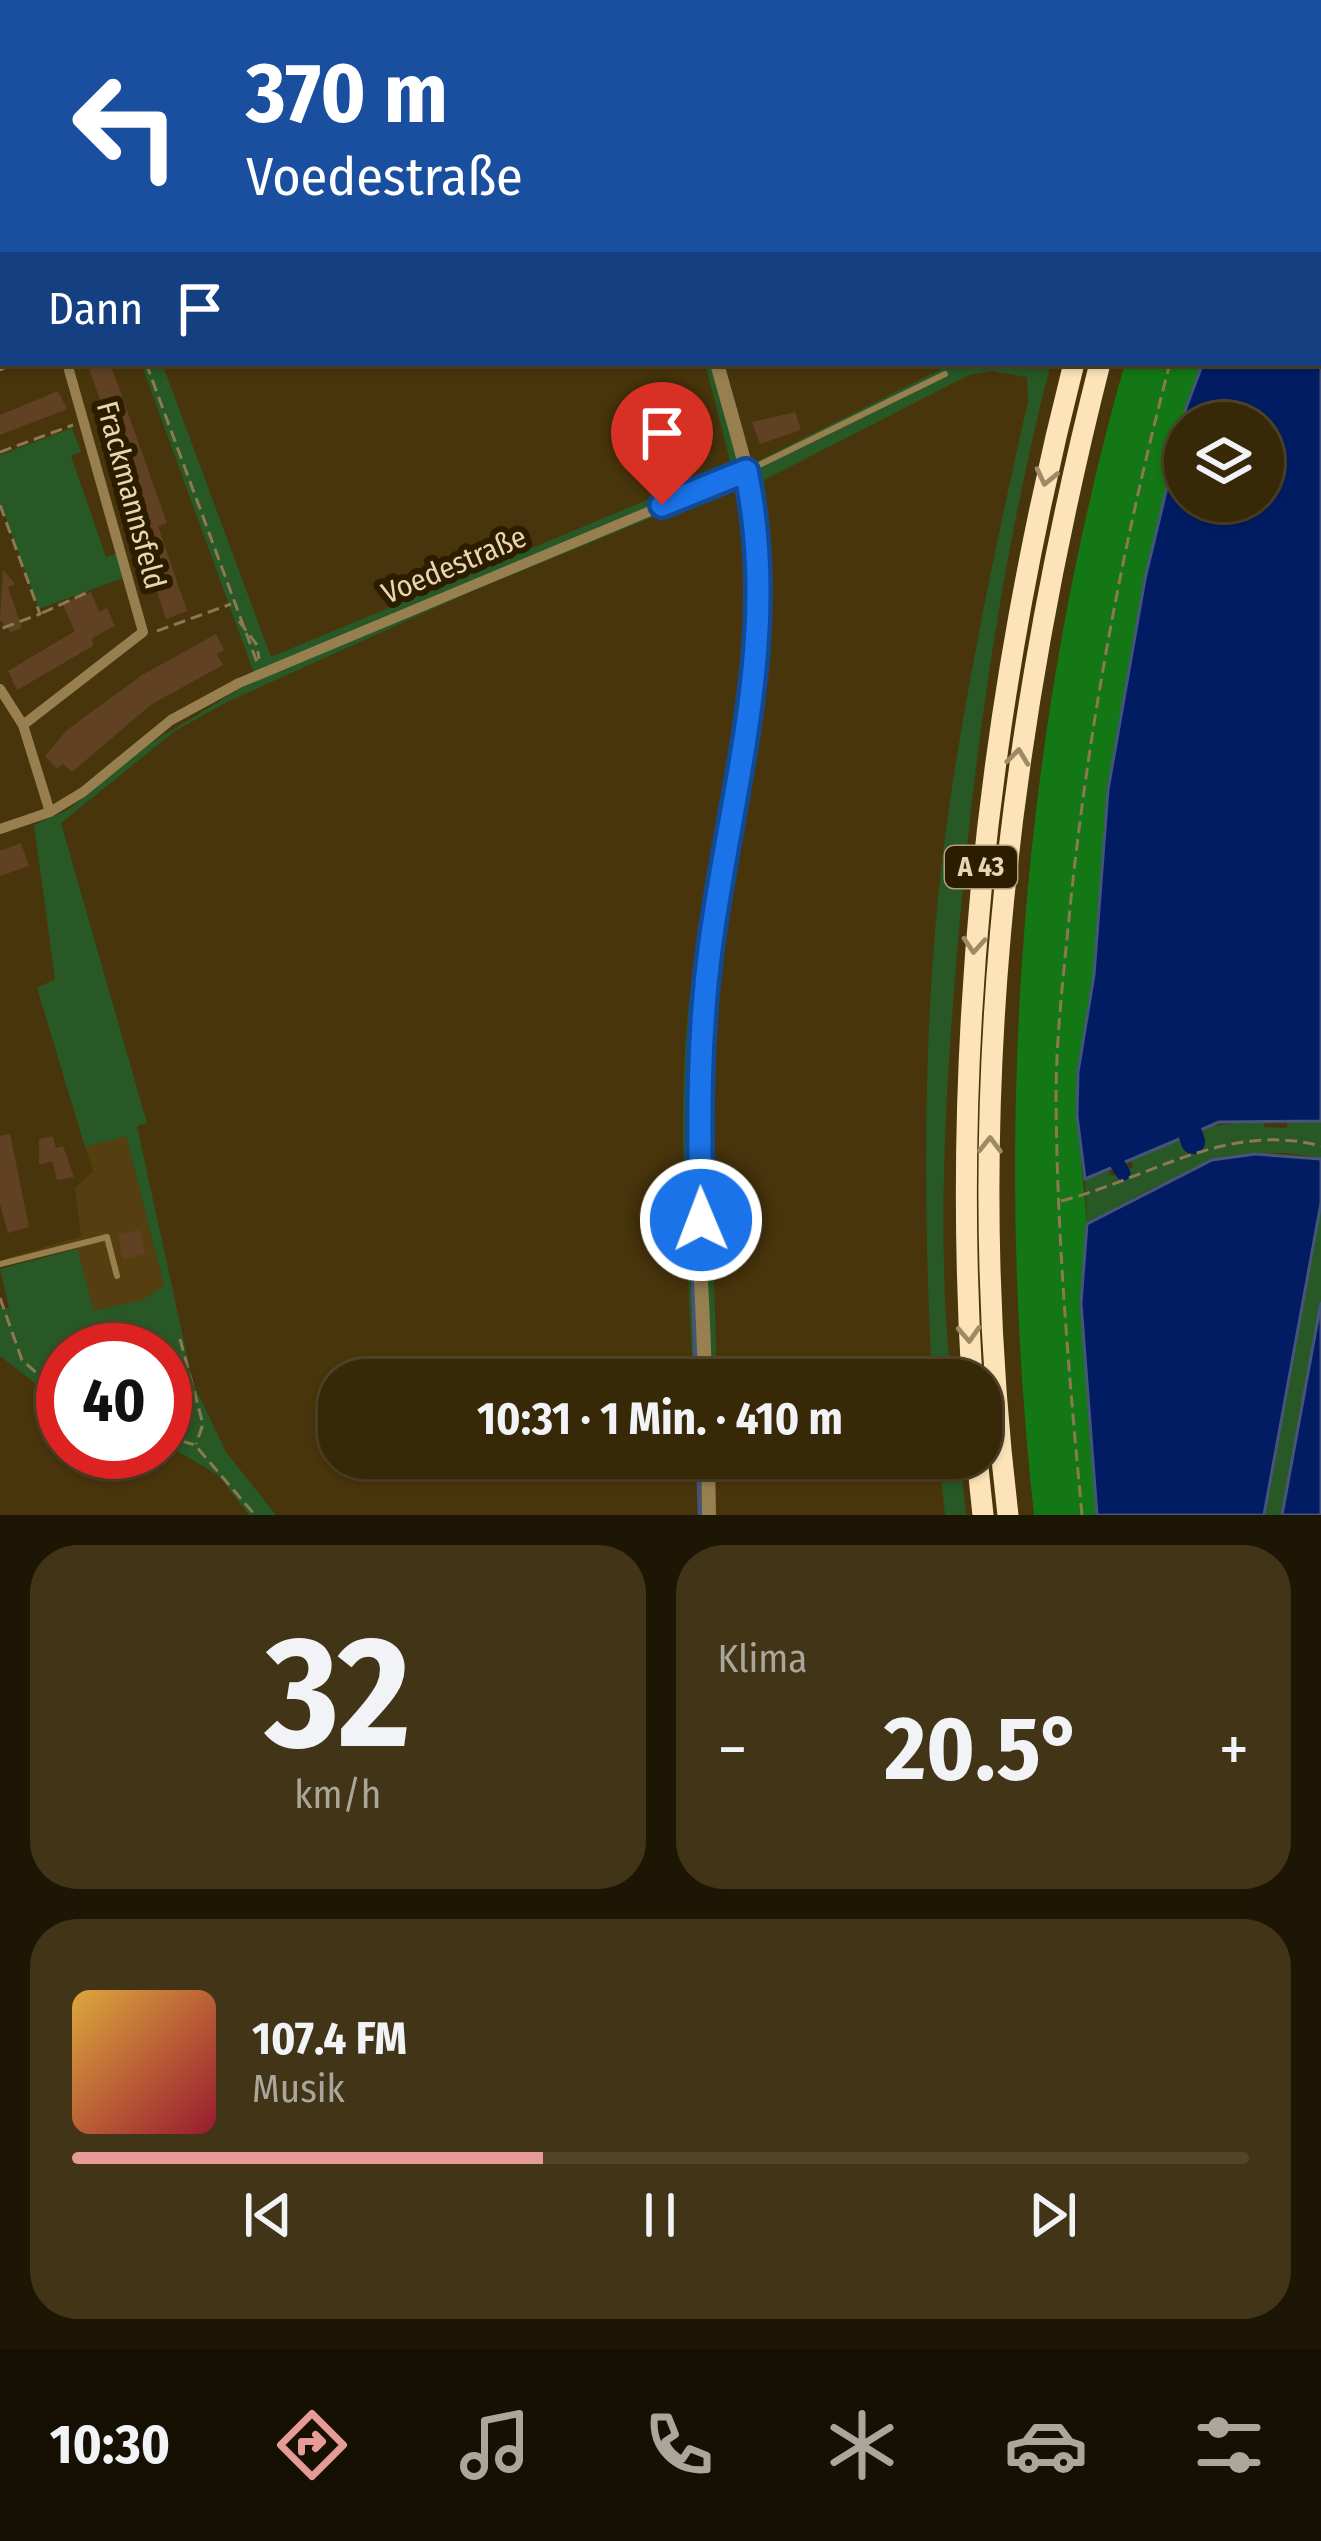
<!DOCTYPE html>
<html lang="de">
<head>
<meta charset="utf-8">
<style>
	body { margin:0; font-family:"Fira Sans Condensed",sans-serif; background:#423416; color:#f1f3f6; height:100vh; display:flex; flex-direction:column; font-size:45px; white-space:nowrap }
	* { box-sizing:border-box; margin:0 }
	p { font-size:39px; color:#aaa69c }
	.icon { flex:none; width:66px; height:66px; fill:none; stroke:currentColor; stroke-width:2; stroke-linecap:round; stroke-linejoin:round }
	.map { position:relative; height:1515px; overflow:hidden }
	.drawer { display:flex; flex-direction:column; gap:30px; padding:30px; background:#1e1604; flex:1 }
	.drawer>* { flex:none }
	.banner { position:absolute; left:0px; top:0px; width:1323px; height:366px; box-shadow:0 3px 9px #0004,0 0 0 3px #514429; background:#1a4fa0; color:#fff; overflow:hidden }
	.buttons { position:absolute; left:1164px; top:402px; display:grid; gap:24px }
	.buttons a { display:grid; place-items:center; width:120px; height:120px; border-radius:50%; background:#372808; box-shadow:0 3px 9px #0004,0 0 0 3px #514429; font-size:60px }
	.speed { position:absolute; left:36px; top:1323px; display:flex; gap:24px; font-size:60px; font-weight:700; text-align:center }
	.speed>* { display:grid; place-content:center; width:156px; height:156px; border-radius:50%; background:#372808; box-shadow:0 3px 9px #0004,0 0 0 3px #514429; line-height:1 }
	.speed .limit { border:18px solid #d22; background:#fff; color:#111 }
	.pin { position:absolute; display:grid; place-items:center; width:102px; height:102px; color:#fff; margin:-123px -51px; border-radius:50% 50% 50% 0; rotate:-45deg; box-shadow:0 0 12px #0007 }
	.pin .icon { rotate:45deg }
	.me { position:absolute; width:132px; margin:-66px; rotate:359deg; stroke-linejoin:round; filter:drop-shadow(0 0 9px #0008) }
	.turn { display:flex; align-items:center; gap:42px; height:252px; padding:0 48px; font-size:54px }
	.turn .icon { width:156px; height:156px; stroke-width:2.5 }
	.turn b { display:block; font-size:84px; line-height:102px }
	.then { display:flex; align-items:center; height:114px; padding:0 48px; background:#0003; gap:24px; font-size:45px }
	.big { font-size:90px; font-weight:700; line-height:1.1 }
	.drawer .card { flex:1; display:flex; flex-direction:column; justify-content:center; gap:18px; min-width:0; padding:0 42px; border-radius:48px; background:#423416 }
	.drawer .dial { align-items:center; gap:0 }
	.dial b { font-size:156px; line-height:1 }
	.song { display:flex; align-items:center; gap:36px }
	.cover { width:144px; height:144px; border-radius:18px; background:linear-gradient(135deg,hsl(40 70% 55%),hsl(350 70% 35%)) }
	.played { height:12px; border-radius:6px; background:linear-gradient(90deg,#e69b98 40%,#514429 40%) }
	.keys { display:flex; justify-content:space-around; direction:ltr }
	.heat { display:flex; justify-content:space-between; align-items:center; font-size:66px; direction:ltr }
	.drawer .tiles { flex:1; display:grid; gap:30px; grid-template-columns:1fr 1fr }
	.card:last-child { grid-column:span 2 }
	.trip { position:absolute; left:318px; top:1359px; width:684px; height:120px; border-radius:48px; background:#372808; box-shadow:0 3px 9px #0004,0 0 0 3px #514429; font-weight:700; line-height:120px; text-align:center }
	.menu { display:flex; height:192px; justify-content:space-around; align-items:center; background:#161003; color:#aaa69c }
	.menu .icon { width:84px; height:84px }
	.menu .current { color:#e69b98 }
	.menu b { font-size:54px; color:#f1f3f6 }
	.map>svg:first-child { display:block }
	.built { fill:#553f10 }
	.green { fill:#275825 }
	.forest { fill:#127714 }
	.water { fill:#011c62; stroke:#47547a; stroke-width:3; fill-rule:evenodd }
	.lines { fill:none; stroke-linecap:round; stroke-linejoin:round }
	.stream { stroke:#47547a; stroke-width:4.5 }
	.canal { stroke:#011c62; stroke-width:15 }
	.river { stroke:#011c62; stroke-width:24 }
	.building { fill:#614123 }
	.path { stroke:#8c7851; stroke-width:3; stroke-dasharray:12 6; stroke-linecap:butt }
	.service { stroke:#977f50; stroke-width:6 }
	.minor { stroke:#977f50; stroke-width:10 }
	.tertiary { stroke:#977f50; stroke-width:14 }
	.motorway { stroke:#fce4b8; stroke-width:21 }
	.tram { stroke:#beaa84; stroke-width:3 }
	.oneway { stroke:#9e8a65 }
	.route-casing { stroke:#114b97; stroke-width:30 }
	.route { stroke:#1a73e8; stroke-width:21 }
	.labels { text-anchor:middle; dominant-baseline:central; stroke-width:12; stroke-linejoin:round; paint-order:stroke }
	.shield { fill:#2c1d00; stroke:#b09e7c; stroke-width:3 }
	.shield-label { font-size:27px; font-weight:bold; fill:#e9d5b1 }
	.street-label { font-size:30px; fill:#e9d5b1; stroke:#2c1d00 }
</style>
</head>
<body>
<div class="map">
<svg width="1321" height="1515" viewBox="0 0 1321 1515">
	<rect width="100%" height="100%" fill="#49350b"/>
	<polygon class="built" points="126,1135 166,1295 93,1311 76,1249 9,1265 7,1258 81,1237 75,1188 93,1171 85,1147"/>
	<g class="green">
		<path d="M141,363h21l109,294 460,-192 -26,-102h19l28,101 201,-101h98c-49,190 -76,383 -93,578 -12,145 -22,294 -7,439h-19c-10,-197 -10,-397 20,-593 20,-129 47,-258 76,-386l-1,-24 -36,-6 -22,4 -205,105c22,172 -25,329 -45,498 -15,133 -5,268 -2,402h-24c-5,-117 -16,-240 -6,-357 14,-172 95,-362 52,-534l-66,20 -198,81 -248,112 -52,29 -114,92 86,300 -10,3 56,257 33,69 50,63h-27l-31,-40 -53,-31v-94h-102v55l-63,-49v-48h9l-9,-39 77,-20 17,62 48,-11 22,-14 -38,-150 -41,11 -48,-159 18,-9 -21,-154 34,-15 78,-64 110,-67z"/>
		<polygon points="72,428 81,452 71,456 106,557 116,554 123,578 39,609 0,502 0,455"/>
		<path d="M1288,1118l33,3v38c-84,-23 -162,25 -234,65l-2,-45 22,-11 5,8 21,-9 -3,-9 48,-21 4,9 22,-8 -2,-10 61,-9 1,8 23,1z"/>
		<polygon points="1321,1203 1321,1302 1282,1515 1264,1515"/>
		<polygon points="939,1458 960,1458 966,1515 945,1515"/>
	</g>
	<path class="forest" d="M1125,363h78l-17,45 -41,171 -37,211 -14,185 -16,97 -1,44 10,108 -6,79 16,212h-63c-42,-386 -15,-778 91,-1152z"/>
	<g class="water">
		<path d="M1321,344v777l-102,1 -134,57 -8,-63 1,-44 16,-97 14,-185 37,-211 41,-171 17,-45h117zM1185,423h78v78h-78z"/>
		<polygon points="1255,1154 1321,1159 1321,1203 1264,1515 1097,1515 1081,1303 1087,1224 1212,1160"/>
		<polygon points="1321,1302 1321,1515 1282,1515"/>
	</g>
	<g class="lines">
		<g class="stream">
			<polyline points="741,488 750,537"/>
			<polyline points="748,670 752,547"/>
			<polyline points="731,782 747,680"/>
			<polyline points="705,917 728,795"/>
			<polyline points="693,1015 704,929"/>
			<polyline points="690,1152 692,1027"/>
			<polyline points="692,1236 696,1380"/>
			<polyline points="698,1458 700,1515"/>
		</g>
		<polyline class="canal" points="1117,1163 1123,1173"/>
		<polyline class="river" points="1190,1133 1193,1142"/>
	</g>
	<g class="building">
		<polygon points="87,363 110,363 167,523 158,526 187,611 166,619 138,533 146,530"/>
		<polygon points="58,391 67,409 0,435 0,415"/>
		<polygon points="795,412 801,430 760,444 752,422"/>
		<polygon points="3,570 15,584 8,587 22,628 11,632 0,620"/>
		<polygon points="91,592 99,612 107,608 115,626 92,638 93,646 17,690 8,671 75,631 62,603"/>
		<polygon points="216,634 224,650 217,654 223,665 152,704 72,772 63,764 57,769 45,756 67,730 142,675"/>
		<polygon points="21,843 29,866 0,876 0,851"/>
		<polygon points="10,1134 29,1227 8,1233 0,1204 0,1136"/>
		<polygon points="53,1136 56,1148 63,1146 74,1177 57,1180 52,1161 39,1165 39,1139"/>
		<polygon points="140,1230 145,1254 123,1259 118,1235"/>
	</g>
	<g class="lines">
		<g class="path">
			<polyline points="405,3 406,0"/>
			<polyline points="1320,175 1321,173"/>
			<polyline points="1320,298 1321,298"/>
			<polyline points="146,363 258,665"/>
			<polyline points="0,452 73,425"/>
			<polyline points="0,505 40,614 0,629"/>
			<polyline points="42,613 88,592"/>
			<polyline points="239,621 257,645 259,659"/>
			<polyline points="157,631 231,604"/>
			<path d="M1061,1201c89,-23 166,-80 260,-55"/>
			<polyline points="0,1298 22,1360 63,1396"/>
			<polyline points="180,1339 203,1424 196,1444"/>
			<polyline points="165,1436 195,1445 255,1515"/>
			<path d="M1082,1515c-13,-139 -25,-277 -26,-417 0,-63 8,-127 14,-190 19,-185 53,-366 100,-545"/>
		</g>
		<g class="service">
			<polyline points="749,470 945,374"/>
			<polyline points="0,1264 107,1237 117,1276"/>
		</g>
		<g class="minor">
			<polyline points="0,120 3,119"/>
			<polyline points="0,366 6,363"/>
			<polyline points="0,689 23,725 143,632 67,363"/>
			<polyline points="23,725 50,812"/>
			<polyline points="0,829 50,812 83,792 171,720 239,683 746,471"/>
		</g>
		<g class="tertiary">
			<polyline points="659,0 660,3"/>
			<polyline points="891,0 896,3"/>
			<polyline points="10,3 18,0"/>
			<polyline points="1320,219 1321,219"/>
			<path d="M705,1380c-3,-117 -15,-238 -4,-354 14,-148 60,-293 61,-441 1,-76 -26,-150 -45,-222"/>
			<polyline points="708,1458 709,1515"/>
		</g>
		<g class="motorway">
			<polyline points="1197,3 1198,0"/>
			<polyline points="1221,3 1223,0"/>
			<path d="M972,1380c-21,-345 17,-683 102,-1017"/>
			<polyline points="977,1458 983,1515"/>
			<path d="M1008,1515c-47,-392 -4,-772 92,-1152"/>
		</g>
		<g class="tram">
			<polyline points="369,3 372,0"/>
			<polyline points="0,256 3,254"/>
		</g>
	</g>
	<defs><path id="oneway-chevron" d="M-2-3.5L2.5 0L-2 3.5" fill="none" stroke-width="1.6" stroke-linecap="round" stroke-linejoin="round" transform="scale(3)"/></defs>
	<g class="oneway">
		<use href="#oneway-chevron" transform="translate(1046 477) rotate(103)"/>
		<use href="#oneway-chevron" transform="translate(1018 757) rotate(-83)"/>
		<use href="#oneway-chevron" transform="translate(974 945) rotate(94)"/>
		<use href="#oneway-chevron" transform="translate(990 1145) rotate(-89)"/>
		<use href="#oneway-chevron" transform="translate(969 1334) rotate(87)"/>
	</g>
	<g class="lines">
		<g class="route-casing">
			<path id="route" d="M662,505l84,-34c34,159 -12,308 -34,464 -14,96 -13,188 -11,285"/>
		</g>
		<use href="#route" class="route"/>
	</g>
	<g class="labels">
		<rect class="shield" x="945" y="846" width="72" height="42" rx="9"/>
		<g class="shield-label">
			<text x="981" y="867">A 43</text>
		</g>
		<g class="street-label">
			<text transform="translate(131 495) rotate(75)">Frackmannsfeld</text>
			<text transform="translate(454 565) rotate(-23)">Voedestraße</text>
		</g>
	</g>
</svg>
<div class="buttons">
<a><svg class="icon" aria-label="layers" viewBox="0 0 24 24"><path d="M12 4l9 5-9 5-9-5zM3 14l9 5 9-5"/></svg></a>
</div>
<div class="speed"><div class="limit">40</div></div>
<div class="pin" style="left:662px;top:505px;background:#d93025"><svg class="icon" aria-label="arrive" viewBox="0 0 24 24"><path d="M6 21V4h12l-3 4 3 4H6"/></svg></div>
<svg class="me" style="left:701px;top:1220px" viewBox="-20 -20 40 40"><circle r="17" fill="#1a73e8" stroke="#fff" stroke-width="3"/><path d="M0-11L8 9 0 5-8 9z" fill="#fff"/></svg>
<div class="trip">10:31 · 1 Min. · 410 m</div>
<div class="banner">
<div class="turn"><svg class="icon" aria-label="left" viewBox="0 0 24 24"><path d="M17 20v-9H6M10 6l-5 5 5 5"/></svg><div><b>370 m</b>Voedestraße</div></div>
<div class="then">Dann<svg class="icon" aria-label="arrive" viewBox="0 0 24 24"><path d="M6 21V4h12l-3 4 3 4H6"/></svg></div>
</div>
</div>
<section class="drawer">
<div class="tiles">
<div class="card dial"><b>32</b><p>km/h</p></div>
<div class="card"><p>Klima</p>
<div class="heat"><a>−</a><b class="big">20.5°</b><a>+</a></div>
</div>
<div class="card">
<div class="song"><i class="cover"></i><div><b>107.4 FM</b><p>Musik</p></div></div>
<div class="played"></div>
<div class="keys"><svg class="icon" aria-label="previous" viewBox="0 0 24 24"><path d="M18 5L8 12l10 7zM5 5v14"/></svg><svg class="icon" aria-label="pause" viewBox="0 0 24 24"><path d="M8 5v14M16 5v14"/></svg><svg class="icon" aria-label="next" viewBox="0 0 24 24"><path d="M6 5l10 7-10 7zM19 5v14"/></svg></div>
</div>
</div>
</section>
<nav class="menu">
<b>10:30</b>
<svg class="icon current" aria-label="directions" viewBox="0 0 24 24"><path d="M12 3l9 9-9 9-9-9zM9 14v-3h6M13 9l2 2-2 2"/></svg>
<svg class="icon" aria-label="music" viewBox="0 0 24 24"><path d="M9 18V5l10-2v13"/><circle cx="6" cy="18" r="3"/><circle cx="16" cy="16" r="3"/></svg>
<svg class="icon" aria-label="phone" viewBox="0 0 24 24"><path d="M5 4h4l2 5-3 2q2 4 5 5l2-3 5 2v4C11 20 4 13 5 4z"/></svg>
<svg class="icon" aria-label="climate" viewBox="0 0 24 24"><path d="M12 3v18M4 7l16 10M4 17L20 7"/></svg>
<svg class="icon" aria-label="car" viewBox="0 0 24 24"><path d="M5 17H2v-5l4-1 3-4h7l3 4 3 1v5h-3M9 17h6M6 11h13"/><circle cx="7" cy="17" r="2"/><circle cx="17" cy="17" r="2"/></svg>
<svg class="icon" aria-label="filters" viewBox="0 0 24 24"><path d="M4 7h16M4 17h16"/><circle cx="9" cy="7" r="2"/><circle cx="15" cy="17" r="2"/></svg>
</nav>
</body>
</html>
